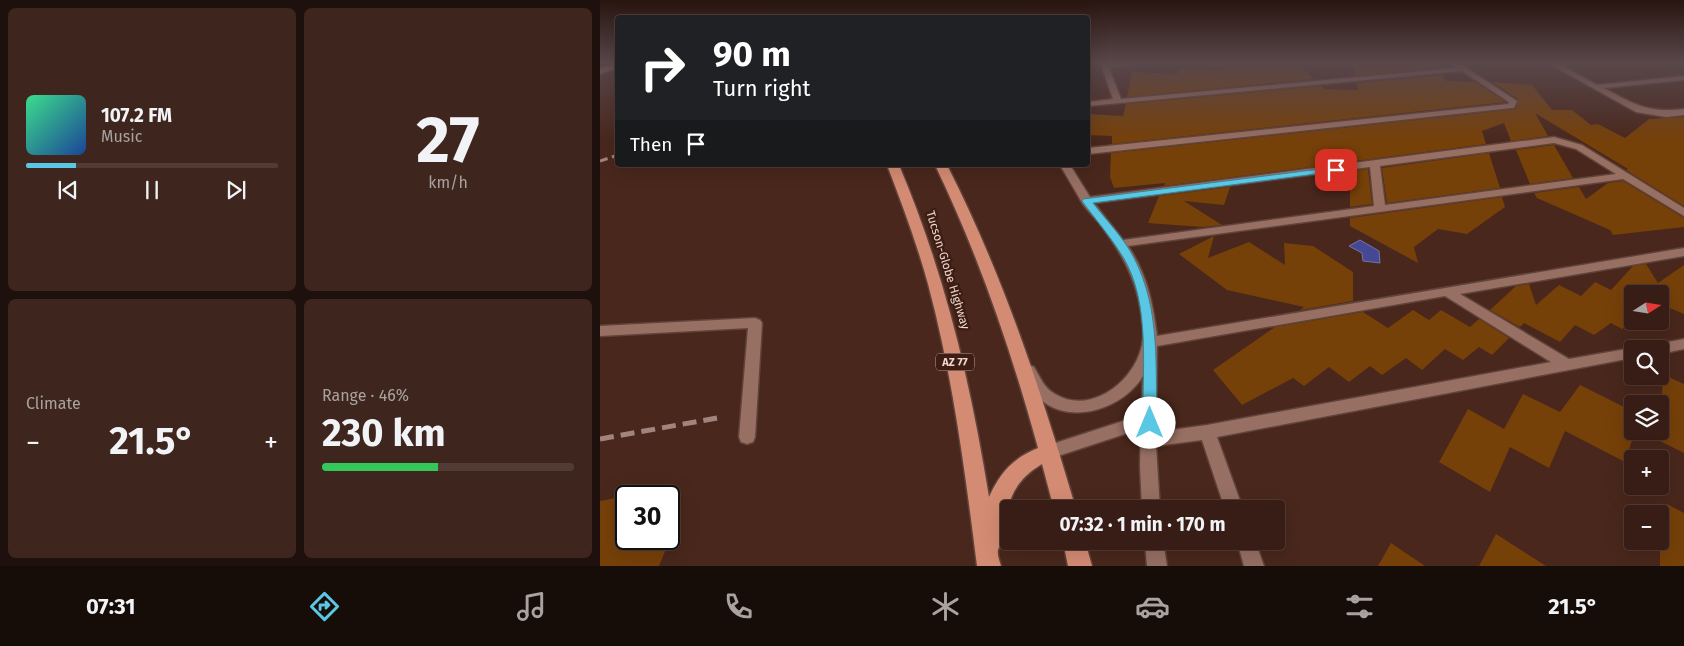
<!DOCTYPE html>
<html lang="en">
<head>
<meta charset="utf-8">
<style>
	body { margin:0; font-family:"Fira Sans",sans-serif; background:#3e261e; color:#f1f3f6; height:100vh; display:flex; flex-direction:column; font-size:19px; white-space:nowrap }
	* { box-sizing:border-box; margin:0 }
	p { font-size:16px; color:#aaa2a0 }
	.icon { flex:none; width:28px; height:28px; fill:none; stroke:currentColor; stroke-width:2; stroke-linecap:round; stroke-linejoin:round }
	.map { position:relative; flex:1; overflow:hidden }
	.side { display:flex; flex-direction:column; gap:8px; padding:8px; background:#1e100c; width:600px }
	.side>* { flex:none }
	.guide { position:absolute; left:15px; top:15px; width:475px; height:152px; border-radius:5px; box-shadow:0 5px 20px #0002,0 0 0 1px #513b34; background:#202124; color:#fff; overflow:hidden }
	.needle { width:32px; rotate:78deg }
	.fabs { position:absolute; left:1024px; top:285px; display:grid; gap:10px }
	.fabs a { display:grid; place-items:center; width:45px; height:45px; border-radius:5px; background:#371d15; box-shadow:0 5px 20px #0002,0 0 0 1px #513b34; font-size:25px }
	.speed { position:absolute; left:15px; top:485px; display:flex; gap:10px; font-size:25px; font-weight:700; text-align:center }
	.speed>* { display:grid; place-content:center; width:65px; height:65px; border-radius:50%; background:#371d15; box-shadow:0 5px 20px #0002,0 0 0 1px #513b34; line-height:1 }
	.speed .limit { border:2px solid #111; border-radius:8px; background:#fff; color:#111 }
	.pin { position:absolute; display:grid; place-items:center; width:42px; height:42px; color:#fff; margin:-21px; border-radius:10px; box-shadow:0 2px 8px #0006 }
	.me { position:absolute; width:55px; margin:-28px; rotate:0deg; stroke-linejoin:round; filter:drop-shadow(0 0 4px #0008) }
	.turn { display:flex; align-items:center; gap:18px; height:105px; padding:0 15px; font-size:22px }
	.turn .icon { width:65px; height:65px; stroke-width:2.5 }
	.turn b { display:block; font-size:35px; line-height:42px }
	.then { display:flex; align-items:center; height:48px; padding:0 15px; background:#0003; gap:10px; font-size:19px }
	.big { font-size:38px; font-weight:700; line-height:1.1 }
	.side .card { flex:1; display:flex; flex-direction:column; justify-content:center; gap:8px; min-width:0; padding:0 18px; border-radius:8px; background:#3e261e }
	.side .dial { align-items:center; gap:0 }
	.dial b { font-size:65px; line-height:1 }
	.song { display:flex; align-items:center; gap:15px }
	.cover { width:60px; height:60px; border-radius:8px; background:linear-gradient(135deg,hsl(150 70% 55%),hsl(220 70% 35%)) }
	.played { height:5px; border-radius:2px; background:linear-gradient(90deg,#5ac8e5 20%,#513b34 20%) }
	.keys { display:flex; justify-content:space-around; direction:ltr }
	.heat { display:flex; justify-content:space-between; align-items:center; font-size:28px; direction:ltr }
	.charge { height:8px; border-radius:4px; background:linear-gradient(90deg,#34c759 46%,#513b34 0) }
	.side .tiles { flex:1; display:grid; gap:8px; grid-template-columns:repeat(2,1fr) }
	.trip { position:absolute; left:400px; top:500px; width:285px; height:50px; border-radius:5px; background:#371d15; box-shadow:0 5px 20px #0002,0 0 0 1px #513b34; font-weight:700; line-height:50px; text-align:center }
	.menu { display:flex; height:80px; justify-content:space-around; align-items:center; background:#160c08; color:#aaa2a0 }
	.menu .icon { width:35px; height:35px }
	.menu .selected { color:#5ac8e5 }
	.menu b { font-size:22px; color:#f1f3f6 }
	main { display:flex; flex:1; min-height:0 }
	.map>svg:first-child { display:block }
	.water { fill:#454995; stroke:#7773a6 }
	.building { fill:#764009 }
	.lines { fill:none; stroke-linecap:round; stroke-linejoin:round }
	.minor-casing { stroke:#60433a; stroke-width:3 }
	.highway-casing { stroke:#60433a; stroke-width:3 }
	.minor { fill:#976f63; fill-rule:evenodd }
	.highway { fill:#d48b73; fill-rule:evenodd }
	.rail-far1 { stroke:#a1857c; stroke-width:3; stroke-dasharray:8 4.5; stroke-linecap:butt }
	.rail { stroke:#a1857c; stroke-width:5; stroke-dasharray:14 7; stroke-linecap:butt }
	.route { fill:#5ac8e5; stroke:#3a8295 }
	.labels { text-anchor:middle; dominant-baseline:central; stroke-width:5; stroke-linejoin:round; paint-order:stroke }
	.shield { fill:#3e1d13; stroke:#b89e97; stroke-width:1 }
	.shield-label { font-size:11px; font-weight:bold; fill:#edd6cf }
	.street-label { font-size:12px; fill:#edd6cf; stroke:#3e1d13 }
</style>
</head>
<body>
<main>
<section class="side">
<div class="tiles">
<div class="card">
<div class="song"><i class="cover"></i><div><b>107.2 FM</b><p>Music</p></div></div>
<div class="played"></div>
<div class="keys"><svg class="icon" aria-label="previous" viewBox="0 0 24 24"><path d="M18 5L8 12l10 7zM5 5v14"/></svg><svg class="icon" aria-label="pause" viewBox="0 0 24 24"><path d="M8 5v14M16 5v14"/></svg><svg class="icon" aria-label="next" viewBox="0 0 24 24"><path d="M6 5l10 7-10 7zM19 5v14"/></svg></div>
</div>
<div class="card dial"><b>27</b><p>km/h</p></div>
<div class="card"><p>Climate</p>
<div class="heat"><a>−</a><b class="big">21.5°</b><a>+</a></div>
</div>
<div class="card"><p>Range · 46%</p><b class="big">230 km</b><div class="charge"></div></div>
</div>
</section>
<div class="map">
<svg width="1084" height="566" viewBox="0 0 1084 566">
	<rect width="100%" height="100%" fill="#49271c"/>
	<polygon class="water" points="760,240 779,251 780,263 763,261 762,253 749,246"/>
	<g class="building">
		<polygon points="665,62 696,62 714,79 527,97 532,72 577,74 579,69 624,71 624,65 670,67"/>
		<polygon points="775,62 838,62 840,68 755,76 752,63"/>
		<polygon points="843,75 846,81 875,82 906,102 512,144 512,136 488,135 488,114 523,116 526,104 721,86 724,89 758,90 756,83"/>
		<polygon points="892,82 932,85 952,110 972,110 991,125 998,124 1025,138 1049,119 1084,117 1084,206 1026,170 1028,169 935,113 948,136 911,141 904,123 882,131 886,144 564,186 565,183 514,188 510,177 511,153 916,109 918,99"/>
		<polygon points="954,145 973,178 930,184 916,150"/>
		<polygon points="889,153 900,188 787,203 782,168"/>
		<polygon points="768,169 772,204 750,207 750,171"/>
		<polygon points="1023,181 1084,218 1084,227 1013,235 1010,230 937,198 934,193 979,187 986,199 1008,183"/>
		<polygon points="630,187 624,205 584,201 622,225 602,227 548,223 559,196"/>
		<polygon points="902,197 905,207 867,234 838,229 814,247 818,263 750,226 750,218"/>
		<polygon points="614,236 608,258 649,242 685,265 684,243 713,246 753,272 753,301 700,310 704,307 627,290 579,254"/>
		<polygon points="1046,264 1058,283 1084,265 1084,314 1065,306 1060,308 1060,294 1032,294 1032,321 1036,321 1022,329 1011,323 994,335 975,325 960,342 924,323 920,327 890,310 916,286 929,284 936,305 959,285 981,296 995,282 1011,290 1033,266"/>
		<polygon points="813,310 829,320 841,310 870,327 879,319 909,338 892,355 879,347 863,360 845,349 822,370 806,358 782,375 770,366 749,382 729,367 704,386 693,378 642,405 613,370 675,327 763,312 788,328"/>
		<polygon points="1064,375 1084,384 1084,453 1056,439 1057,431 1060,431 1060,408"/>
		<polygon points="980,385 1032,411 1032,431 1035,431 1025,462 965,431 949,468 910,447 890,492 839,462 868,409 904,429 923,394 960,412"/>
		<polygon points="26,496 26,539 70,539 59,566 0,566 0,501"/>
		<polygon points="1067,504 1084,513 1084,566 1060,566 1060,529"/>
		<polygon points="896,534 946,566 879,566"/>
		<polygon points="791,543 825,566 778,566"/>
	</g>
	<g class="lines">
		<g class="minor-casing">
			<g id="minor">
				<polygon points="500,62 554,62 509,68 521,99 856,68 849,62 857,62 917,101 914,108 911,108 488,154 488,148 908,104 909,102 862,71 488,106 488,102 513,99"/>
				<path d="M946,62h9l42,23 87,-9v4l-80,8c31,17 44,25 80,21v6l-18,2 -30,-5z"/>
				<path d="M954,137l28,8 102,63v8l-61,-37 -495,67c19,28 25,57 29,90l527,-88v8l-224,38 109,65 63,-11 3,1h-3v9l-415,79 26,72h-18l-23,-69 -46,6 4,63h-18l-2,-43 1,-42 -7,7 -6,2 -79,26 -6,-2 -2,-5 2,-5 80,-26 19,-17 1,-28c-19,32 -71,50 -102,24 -9,-7 -15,-19 -19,-29l2,-4 5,-2 5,2c6,10 10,21 21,27 38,23 85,-17 88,-56 1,-8 -1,-18 -2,-26 -5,-35 -21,-61 -41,-88 -6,-7 -15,-16 -19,-23 -6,-11 -14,-24 -21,-36h10l20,32zM954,143l22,6 40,25 -231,31 -5,-39zM770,167l4,39 -251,34 -29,-37zM845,296l106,66 -344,63 -51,7 1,-86z"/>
				<polygon points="155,318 160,320 162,323 155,437 153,442 147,444 141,442 139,437 148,328 0,336 0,326"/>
				<polygon points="1084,339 1084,349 1060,354 1060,349 1050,349 1052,345"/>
				<polygon points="545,541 563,541 567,566 547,566"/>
				<polygon points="637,541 655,541 664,566 644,566"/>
			</g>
		</g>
		<g class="highway-casing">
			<g id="highway">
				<polygon points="18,63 18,68 0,74 0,68"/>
				<path d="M287,165h12c46,109 71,215 90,332 11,-24 24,-39 49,-49 -27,-98 -59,-192 -103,-283h12c56,110 94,225 129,344h-22l-12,-45c-33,20 -34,41 -40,76 0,4 -3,7 -4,10 -1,5 2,12 3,16h-24c-12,-95 -24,-189 -49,-282 -11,-40 -26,-80 -41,-119z"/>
				<polygon points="463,541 485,541 492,566 468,566"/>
			</g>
		</g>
		<use href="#minor" class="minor"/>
		<use href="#highway" class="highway"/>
		<polyline class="rail-far1" points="0,161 18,155"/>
		<polyline class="rail" points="0,439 117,418"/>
	</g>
	<linearGradient id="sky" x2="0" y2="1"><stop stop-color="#28150f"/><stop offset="0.44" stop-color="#59474b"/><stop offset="1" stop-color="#59474b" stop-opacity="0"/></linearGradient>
	<rect width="1084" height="142" fill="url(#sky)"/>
	<path class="route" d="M736,167l3,1v3l-246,32c13,17 31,35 41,55 27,52 21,108 23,165l-2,4 -5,2 -5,-2 -2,-4c-1,-53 8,-120 -20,-166 -12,-20 -28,-38 -41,-56l1,-2z"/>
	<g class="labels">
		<rect class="shield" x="336" y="353.5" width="38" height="17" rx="4"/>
		<g class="shield-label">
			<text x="355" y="362">AZ 77</text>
		</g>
		<g class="street-label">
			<text transform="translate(348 270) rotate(73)">Tucson-Globe Highway</text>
		</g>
	</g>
</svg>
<div class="fabs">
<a><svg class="needle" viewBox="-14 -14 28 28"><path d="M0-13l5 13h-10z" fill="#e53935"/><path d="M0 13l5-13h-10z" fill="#aaa2a0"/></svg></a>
<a><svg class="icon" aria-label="search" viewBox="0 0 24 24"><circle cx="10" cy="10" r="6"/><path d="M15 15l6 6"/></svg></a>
<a><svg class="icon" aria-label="layers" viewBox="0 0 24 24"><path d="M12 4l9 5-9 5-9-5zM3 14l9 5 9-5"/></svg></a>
<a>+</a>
<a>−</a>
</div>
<div class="speed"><div class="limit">30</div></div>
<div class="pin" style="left:736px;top:170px;background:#d93025"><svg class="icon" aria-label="arrive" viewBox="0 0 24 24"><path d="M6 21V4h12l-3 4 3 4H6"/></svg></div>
<svg class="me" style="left:550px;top:423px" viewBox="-20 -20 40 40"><circle r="19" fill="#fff"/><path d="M0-13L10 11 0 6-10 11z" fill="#5ac8e5"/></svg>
<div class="trip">07:32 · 1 min · 170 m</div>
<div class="guide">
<div class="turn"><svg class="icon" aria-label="right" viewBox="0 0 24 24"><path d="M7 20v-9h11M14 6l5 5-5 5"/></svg><div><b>90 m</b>Turn right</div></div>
<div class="then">Then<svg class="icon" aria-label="arrive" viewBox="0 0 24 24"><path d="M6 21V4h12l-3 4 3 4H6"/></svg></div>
</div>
</div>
</main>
<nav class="menu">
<b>07:31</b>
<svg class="icon selected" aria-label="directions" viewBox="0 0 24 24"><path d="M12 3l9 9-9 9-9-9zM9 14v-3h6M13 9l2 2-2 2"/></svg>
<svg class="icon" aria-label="music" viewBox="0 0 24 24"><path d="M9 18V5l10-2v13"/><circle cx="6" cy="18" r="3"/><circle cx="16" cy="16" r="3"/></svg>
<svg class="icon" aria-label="phone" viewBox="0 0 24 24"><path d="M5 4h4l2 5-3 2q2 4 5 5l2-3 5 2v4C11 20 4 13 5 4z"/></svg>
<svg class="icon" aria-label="climate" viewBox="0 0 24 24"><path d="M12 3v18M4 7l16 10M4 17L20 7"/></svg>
<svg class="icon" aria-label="car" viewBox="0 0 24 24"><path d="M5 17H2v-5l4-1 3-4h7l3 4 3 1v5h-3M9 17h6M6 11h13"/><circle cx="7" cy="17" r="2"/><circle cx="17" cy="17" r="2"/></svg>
<svg class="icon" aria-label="filters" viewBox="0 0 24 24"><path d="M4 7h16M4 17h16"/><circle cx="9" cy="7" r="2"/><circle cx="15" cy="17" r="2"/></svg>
<b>21.5°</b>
</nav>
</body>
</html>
